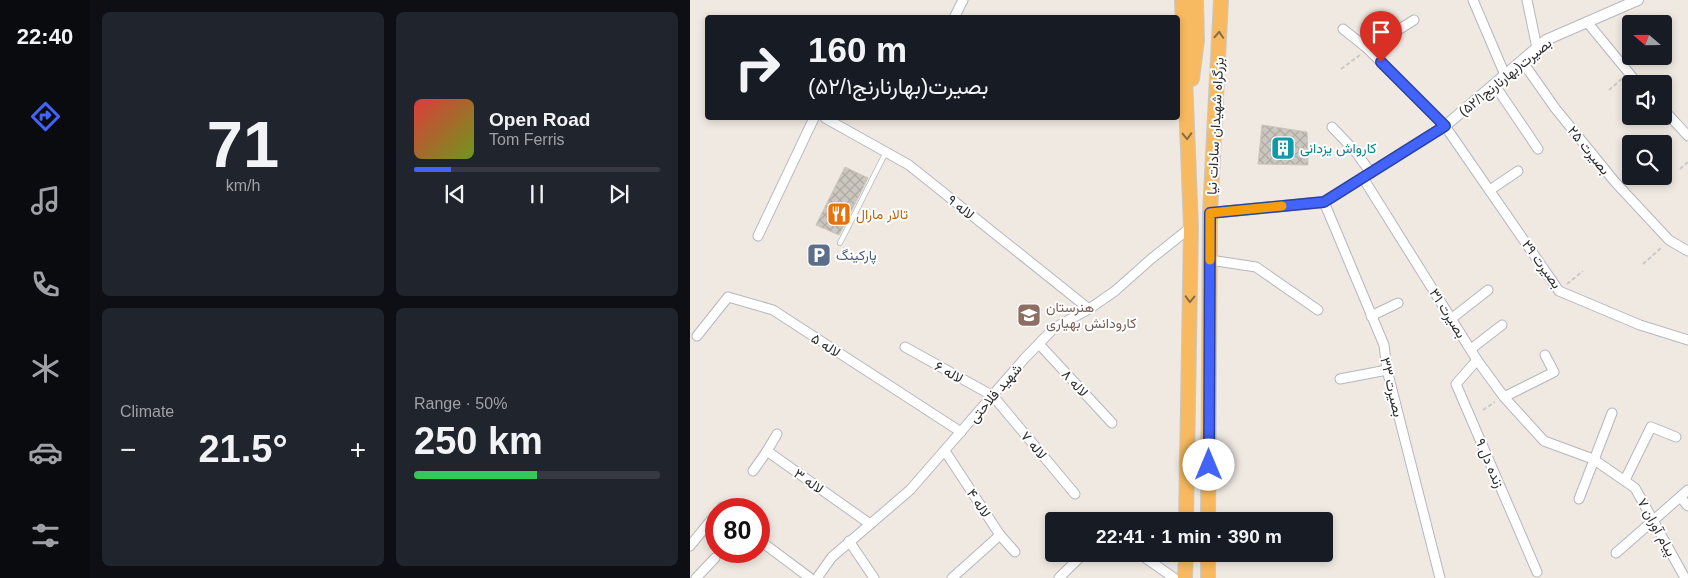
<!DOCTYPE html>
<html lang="en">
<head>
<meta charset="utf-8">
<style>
	body { margin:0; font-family:Arial,Vazirmatn,sans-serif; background:#20242c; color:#f1f3f6; height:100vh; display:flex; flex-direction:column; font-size:19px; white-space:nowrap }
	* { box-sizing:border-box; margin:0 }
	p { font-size:16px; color:#9ea1a6 }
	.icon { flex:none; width:28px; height:28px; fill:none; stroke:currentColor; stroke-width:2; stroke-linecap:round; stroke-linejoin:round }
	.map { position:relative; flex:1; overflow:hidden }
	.side { display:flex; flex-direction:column; gap:12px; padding:12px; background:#0d0f14; width:600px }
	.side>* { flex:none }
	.banner { position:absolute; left:15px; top:15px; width:475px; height:105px; border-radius:5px; box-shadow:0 2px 8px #0003; background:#171b24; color:#f1f3f6; overflow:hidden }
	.needle { width:32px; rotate:290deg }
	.controls { position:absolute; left:932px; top:15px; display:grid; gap:10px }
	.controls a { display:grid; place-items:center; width:50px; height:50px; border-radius:5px; background:#171b24; box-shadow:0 2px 8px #0003; font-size:25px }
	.speed { position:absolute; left:15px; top:498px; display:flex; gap:10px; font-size:25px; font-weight:700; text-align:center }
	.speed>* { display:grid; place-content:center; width:65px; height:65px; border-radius:50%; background:#171b24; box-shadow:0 2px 8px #0003; line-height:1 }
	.speed .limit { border:8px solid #d22; background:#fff; color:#111 }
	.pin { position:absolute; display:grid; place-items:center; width:42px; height:42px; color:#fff; margin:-51px -21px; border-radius:50% 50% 50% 0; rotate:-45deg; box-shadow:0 0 5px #0007 }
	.pin .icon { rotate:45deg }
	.me { position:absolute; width:55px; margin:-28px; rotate:0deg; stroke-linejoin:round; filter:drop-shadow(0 0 4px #0008) }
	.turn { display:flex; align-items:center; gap:18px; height:105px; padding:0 20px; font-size:22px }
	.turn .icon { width:65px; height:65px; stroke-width:2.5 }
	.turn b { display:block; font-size:35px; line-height:42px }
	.big { font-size:38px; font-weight:800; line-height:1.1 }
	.side .widget { flex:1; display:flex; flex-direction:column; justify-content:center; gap:8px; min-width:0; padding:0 18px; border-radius:8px; background:#20242c }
	.side .dial { align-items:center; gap:0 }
	.dial b { font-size:65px; line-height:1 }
	.song { display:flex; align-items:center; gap:15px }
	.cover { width:60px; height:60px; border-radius:8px; background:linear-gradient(135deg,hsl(0 70% 55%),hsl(80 70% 35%)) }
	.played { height:5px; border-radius:2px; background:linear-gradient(90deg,#4264fb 15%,#363941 15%) }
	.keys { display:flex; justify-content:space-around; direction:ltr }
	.heat { display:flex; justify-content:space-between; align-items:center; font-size:28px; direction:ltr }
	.charge { height:8px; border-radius:4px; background:linear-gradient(90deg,#34c759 50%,#363941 0) }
	.side .tiles { flex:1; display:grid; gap:12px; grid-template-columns:repeat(2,1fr) }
	.trip { position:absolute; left:355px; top:512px; width:288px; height:50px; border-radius:5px; background:#171b24; box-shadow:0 2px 8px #0003; font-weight:800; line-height:50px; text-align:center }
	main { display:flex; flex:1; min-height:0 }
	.menu { display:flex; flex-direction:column; width:90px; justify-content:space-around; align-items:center; background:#090b0e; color:#9ea1a6 }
	.menu .icon { width:35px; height:35px }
	.menu .active { color:#4264fb }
	.menu b { font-size:22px; color:#f1f3f6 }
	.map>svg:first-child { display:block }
	.building { fill:url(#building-cross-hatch); stroke:#cbc5ba }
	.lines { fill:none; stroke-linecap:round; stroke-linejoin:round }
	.service-casing { stroke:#b4b7c1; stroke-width:6 }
	.minor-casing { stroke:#b4b7c1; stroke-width:11 }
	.tertiary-casing { stroke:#b4b7c1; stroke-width:12 }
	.trunk-casing { stroke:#c9c9c9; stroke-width:16 }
	.path { stroke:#c9c9c9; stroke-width:2; stroke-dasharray:4 2.5; stroke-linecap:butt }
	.service { stroke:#fff; stroke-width:4.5 }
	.minor { stroke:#fff; stroke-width:9 }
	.tertiary { stroke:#fff; stroke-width:10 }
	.trunk { stroke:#f8ba60; stroke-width:14 }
	.oneway { stroke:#896d44 }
	.route-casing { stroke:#2b41a3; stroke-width:12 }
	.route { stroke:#4264fb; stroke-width:9 }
	.slow { stroke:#f59e0b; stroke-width:9 }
	.labels { text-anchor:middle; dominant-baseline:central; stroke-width:4; stroke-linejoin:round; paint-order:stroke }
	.street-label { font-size:14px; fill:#2e2e2e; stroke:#fff }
	.culture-label { font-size:14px; fill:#0d838f; stroke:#fff; text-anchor:start }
	.food-label { font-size:14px; fill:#c56008; stroke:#fff; text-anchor:start }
	.service-label { font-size:14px; fill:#4e5e75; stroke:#fff; text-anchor:start }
	.education-label { font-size:14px; fill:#785e54; stroke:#fff; text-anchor:start }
</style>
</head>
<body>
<main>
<nav class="menu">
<b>22:40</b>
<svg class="icon active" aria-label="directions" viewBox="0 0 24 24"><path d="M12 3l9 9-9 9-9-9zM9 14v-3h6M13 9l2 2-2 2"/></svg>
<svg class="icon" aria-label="music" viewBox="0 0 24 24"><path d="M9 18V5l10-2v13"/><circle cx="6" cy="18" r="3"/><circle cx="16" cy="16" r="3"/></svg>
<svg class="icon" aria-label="phone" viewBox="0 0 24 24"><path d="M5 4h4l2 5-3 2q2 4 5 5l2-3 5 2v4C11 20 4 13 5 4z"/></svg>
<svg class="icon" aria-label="climate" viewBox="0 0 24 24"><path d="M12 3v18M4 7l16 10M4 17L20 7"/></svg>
<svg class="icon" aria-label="car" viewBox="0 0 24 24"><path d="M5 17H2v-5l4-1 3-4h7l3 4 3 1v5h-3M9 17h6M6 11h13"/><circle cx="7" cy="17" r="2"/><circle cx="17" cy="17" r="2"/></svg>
<svg class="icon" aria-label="filters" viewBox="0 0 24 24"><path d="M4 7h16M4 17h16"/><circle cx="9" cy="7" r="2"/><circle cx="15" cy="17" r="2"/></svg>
</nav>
<section class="side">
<div class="tiles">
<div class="widget dial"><b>71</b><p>km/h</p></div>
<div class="widget">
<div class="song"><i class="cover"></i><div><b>Open Road</b><p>Tom Ferris</p></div></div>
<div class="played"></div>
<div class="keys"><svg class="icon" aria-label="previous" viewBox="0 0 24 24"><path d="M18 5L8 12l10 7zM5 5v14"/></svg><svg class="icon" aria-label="pause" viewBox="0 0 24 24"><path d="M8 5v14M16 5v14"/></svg><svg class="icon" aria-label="next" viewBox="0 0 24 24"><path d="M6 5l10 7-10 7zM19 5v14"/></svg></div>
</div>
<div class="widget"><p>Climate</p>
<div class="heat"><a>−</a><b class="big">21.5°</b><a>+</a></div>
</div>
<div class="widget"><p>Range · 50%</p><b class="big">250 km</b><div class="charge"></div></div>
</div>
</section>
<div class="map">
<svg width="998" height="578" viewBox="0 0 998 578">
	<defs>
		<pattern id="building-cross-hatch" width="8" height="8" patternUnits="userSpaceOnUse" patternTransform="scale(1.25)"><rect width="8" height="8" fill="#cbc7bf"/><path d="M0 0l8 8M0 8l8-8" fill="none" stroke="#afaba4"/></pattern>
	</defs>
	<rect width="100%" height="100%" fill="#efe9e1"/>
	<g class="building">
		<polygon points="572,125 617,132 618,165 568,164"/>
		<polygon points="155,167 178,178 149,235 126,225"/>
	</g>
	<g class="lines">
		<g class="service-casing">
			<polyline id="service" points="150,243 196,152"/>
		</g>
		<g class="minor-casing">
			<g id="minor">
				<polyline points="783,0 815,75"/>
				<polyline points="837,0 847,48"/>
				<polyline points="264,18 273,0"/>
				<polyline points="897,22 948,84"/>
				<polyline points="653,29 678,49 755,126 869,291 950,325 998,340"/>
				<polyline points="678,49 724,20"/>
				<polyline points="832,61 865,108 925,182 979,240 998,251"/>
				<polyline points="804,84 848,149"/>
				<polyline points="974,110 998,136"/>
				<polyline points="135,118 219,165 399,309"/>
				<polyline points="642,127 665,151 681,173"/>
				<polyline points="673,178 787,360 814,397 854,441 903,459 945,488 995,578"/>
				<polyline points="800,190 828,171"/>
				<polyline points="634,202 694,345 697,370 750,578"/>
				<polyline points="68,236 124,118"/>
				<polyline points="520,260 566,267 628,310"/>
				<polyline points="681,316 708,303"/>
				<polyline points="761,319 798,290"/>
				<polyline points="7,336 38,297 83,310 271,432"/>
				<polyline points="349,344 422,423"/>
				<polyline points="215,347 303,396 385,494"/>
				<polyline points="781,349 812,325"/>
				<polyline points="787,360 766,384 847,572"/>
				<polyline points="650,379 697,370"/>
				<polyline points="814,397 864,372 855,355"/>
				<polyline points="77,451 87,434"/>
				<polyline points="255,451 310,535 325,552"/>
				<polyline points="63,471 77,451 180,524"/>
				<polyline points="935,480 961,427 986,437"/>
				<polyline points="990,497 998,506"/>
				<polyline points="889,499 922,413"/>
				<polyline points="31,509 32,507"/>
				<polyline points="69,540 120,578"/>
				<polyline points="159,541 184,578"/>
				<polyline points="0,546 26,514"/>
				<polyline points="926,553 998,490"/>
				<polyline points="450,554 484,578"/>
				<polyline points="6,578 25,558"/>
				<polyline points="127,578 142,557 220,490 335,358 364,328 399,309 425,291 461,259 501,227"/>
				<polyline points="262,578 310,535"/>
				<polyline points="369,578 393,554"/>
			</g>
		</g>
		<g class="tertiary-casing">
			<polyline id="tertiary" points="520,213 634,202 755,126 856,40 948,0"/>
		</g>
		<g class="trunk-casing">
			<g id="trunk">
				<polyline points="492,0 501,227 496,521"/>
				<polyline points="502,79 507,40 506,0"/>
				<polyline points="518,521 520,213 531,0"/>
				<polyline points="495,578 496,554"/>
				<polyline points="518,578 518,554"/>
			</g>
		</g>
		<g class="path">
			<polyline points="651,69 670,55"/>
			<polyline points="919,90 933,78"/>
			<polyline points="990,169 998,162"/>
			<polyline points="953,264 972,247"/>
			<polyline points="877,284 893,271"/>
			<polyline points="793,410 805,402"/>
		</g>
		<use href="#service" class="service"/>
		<use href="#minor" class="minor"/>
		<use href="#tertiary" class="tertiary"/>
		<use href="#trunk" class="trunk"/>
	</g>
	<defs><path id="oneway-chevron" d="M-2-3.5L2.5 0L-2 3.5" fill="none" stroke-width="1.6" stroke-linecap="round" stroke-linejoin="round" transform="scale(1.25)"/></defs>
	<g class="oneway">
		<use href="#oneway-chevron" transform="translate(529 35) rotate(-87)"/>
		<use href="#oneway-chevron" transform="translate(497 136) rotate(88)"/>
		<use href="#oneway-chevron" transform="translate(500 299) rotate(91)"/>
	</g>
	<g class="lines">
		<g class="route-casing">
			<polyline id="route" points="519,465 520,213 634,202 755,126 691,62"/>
		</g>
		<use href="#route" class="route"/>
		<polyline class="slow" points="520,260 520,213 592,206"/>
	</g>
	<defs>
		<g id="building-square" transform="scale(1.25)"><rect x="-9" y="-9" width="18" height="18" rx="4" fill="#0f9aa8" stroke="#fff"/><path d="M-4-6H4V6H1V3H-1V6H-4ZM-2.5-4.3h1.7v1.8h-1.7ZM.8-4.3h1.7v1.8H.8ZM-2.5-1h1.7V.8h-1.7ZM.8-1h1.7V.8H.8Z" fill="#fff"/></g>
		<g id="restaurant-square" transform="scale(1.25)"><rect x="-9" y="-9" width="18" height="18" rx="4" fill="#e8710a" stroke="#fff"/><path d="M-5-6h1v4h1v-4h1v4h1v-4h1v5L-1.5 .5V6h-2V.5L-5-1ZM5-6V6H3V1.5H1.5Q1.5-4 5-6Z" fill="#fff"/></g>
		<g id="parking-square" transform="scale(1.25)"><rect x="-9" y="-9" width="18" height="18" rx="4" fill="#5c6f8a" stroke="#fff"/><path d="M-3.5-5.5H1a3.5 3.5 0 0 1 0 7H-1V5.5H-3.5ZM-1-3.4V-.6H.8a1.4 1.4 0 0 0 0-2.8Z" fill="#fff"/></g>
		<g id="school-square" transform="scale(1.25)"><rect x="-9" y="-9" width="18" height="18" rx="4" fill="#8d6e63" stroke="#fff"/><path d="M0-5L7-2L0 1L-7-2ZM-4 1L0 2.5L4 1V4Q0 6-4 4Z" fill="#fff"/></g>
	</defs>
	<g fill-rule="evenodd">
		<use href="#building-square" x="593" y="148"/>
		<use href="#restaurant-square" x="149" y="214"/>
		<use href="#parking-square" x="129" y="255"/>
		<use href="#school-square" x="339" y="315"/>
	</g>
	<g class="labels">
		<g class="street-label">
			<text transform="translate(815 77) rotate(-39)">بصیرت(بهارنارنج۵۲/۱)</text>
			<text transform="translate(525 126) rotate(-87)">بزرگراه شهیدان سادات نیا</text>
			<text transform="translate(899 150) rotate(51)">بصیرت ۲۵</text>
			<text transform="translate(271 207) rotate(39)">لاله ۹</text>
			<text transform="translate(852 264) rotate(54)">بصیرت ۲۹</text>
			<text transform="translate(758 313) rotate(58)">بصیرت ۳۱</text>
			<text transform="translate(136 345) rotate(33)">لاله ۵</text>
			<text transform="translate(259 372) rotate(29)">لاله ۶</text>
			<text transform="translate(385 383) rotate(47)">لاله ۸</text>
			<text transform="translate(702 387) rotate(77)">بصیرت ۳۳</text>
			<text transform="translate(305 393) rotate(-49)">شهید فلاحتی</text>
			<text transform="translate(344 445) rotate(50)">لاله ۷</text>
			<text transform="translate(800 463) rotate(67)">زنده دل ۹</text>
			<text transform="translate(119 481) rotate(35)">لاله ۳</text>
			<text transform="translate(289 503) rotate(57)">لاله ۴</text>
			<text transform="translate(967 527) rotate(61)">پیام آوران ۷</text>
		</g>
		<g class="culture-label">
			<text x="610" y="148">کارواش یزدانی</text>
		</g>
		<g class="food-label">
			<text x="166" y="214">تالار مارال</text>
		</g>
		<g class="service-label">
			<text x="146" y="255">پارکینگ</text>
		</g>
		<g class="education-label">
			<text x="356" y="307">هنرستان<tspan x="356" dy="16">کارودانش بهیاری</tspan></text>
		</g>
	</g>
</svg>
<div class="controls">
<a><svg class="needle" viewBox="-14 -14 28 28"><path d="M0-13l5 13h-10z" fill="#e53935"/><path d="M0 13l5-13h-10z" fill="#9ea1a6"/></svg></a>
<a><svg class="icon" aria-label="sound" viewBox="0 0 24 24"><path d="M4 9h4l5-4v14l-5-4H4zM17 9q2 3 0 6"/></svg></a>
<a><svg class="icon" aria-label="search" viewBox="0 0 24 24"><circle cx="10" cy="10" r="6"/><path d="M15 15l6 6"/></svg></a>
</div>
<div class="speed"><div class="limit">80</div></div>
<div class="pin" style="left:691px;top:62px;background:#d93025"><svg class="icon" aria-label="arrive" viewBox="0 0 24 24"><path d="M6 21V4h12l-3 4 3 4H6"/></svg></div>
<svg class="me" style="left:519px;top:465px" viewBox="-20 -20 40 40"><circle r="19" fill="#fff"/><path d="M0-13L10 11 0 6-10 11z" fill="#4264fb"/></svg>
<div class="trip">22:41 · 1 min · 390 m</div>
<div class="banner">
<div class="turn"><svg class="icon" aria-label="right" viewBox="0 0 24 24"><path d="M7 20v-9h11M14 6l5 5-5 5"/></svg><div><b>160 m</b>بصیرت(بهارنارنج۵۲/۱)</div></div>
</div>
</div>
</main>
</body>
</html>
